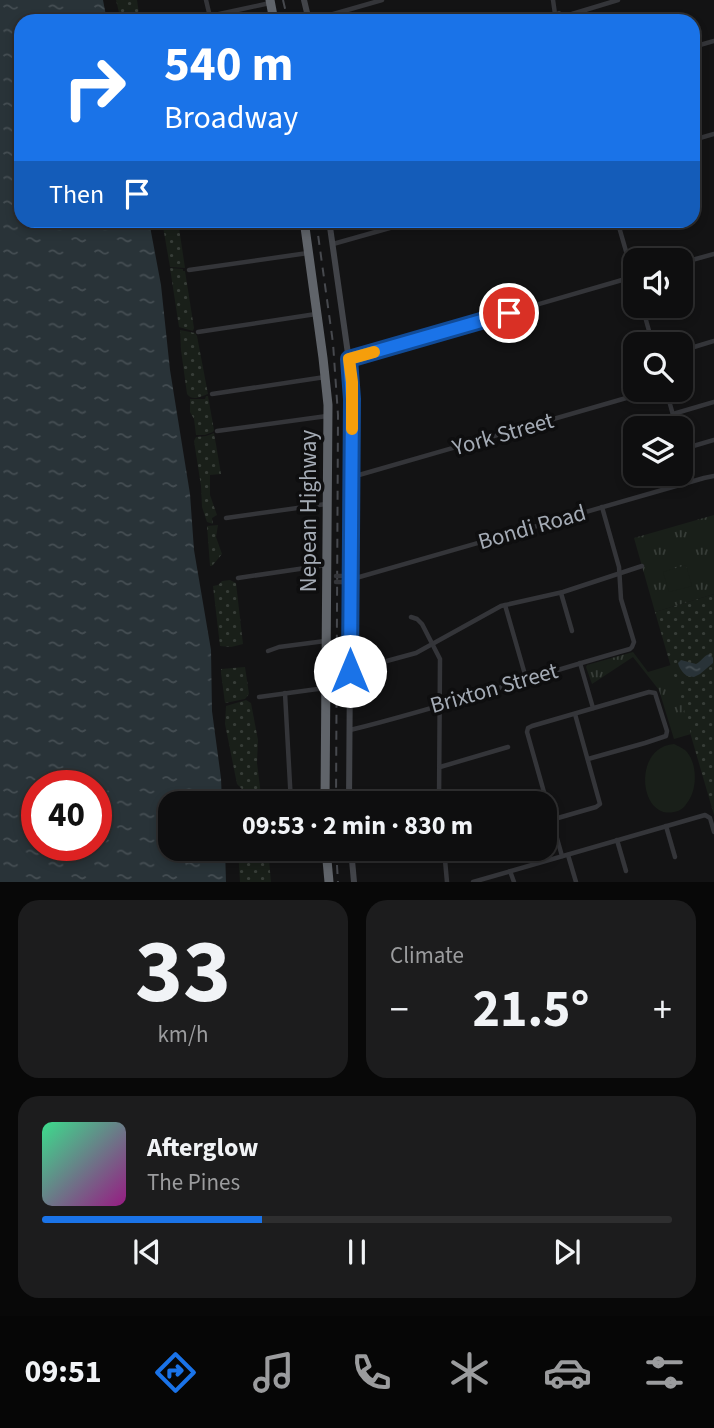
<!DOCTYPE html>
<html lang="en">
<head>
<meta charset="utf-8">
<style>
	body { margin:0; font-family:"Source Sans 3",sans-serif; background:#1c1c1d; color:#f1f3f6; height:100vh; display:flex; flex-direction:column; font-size:26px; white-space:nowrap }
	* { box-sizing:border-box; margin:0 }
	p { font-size:23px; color:#9b9c9e }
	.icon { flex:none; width:38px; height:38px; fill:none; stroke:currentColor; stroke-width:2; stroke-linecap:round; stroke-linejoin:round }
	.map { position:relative; height:882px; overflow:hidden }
	.drawer { display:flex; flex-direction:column; gap:18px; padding:18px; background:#080808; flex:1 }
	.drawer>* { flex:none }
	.hud { position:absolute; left:14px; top:14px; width:686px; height:214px; border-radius:21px; box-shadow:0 4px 10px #0003,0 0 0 2px #2e2e2f; background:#1a73e8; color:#fff; overflow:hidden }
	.tools { position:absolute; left:623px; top:248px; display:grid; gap:14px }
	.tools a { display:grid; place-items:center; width:70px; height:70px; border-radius:14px; background:#0e0e0f; box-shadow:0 4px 10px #0003,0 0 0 2px #2e2e2f; font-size:35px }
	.speed { position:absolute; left:21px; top:770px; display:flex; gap:14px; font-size:35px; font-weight:700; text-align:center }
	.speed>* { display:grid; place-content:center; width:91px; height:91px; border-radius:50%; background:#0e0e0f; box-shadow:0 4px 10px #0003,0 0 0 2px #2e2e2f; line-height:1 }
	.speed .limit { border:10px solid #d22; background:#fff; color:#111 }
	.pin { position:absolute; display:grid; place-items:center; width:60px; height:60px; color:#fff; margin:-30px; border:4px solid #fff; border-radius:50%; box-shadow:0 2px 7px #0007 }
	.me { position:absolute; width:77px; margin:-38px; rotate:0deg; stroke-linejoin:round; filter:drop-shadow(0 0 5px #0008) }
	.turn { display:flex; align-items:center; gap:24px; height:147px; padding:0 35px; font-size:32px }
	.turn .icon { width:91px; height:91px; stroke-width:2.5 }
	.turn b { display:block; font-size:49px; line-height:60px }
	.then { display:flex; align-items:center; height:66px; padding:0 35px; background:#0003; gap:14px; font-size:26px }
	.big { font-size:52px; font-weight:700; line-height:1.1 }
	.drawer .widget { flex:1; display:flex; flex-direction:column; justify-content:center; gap:10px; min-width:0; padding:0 24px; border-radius:21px; background:#1c1c1d }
	.drawer .dial { align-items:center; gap:0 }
	.dial b { font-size:91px; line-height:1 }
	.song { display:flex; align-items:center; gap:21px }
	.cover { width:84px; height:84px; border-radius:10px; background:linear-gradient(135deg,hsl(150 70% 55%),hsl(310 70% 35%)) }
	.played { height:7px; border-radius:4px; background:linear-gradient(90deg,#1a73e8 35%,#2e2e2f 35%) }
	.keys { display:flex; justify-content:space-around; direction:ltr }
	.heat { display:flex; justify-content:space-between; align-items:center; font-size:38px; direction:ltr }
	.drawer .tiles { flex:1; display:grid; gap:18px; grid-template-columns:1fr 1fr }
	.widget:last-child { grid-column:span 2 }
	.trip { position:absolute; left:158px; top:791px; width:399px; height:70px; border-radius:21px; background:#0e0e0f; box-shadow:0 4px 10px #0003,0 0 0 2px #2e2e2f; font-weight:700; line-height:70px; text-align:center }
	.tab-bar { display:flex; height:112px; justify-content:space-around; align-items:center; background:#060606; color:#9b9c9e }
	.tab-bar .icon { width:49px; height:49px }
	.tab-bar .on { color:#1a73e8 }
	.tab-bar b { font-size:32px; color:#f1f3f6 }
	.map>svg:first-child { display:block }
	.grass { fill:url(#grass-dots) }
	.park { fill:url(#park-tufts) }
	.pitch { fill:#191f19 }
	.water { fill:url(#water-ripples); fill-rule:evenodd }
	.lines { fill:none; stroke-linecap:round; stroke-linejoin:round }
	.street { stroke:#343539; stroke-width:4.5 }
	.secondary { stroke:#424449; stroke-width:6 }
	.highway { stroke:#60646a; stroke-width:9 }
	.rail { stroke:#47494e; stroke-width:2; stroke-dasharray:9 7; stroke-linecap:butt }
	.street-bridge { stroke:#343539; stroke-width:4.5 }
	.route-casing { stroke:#114b97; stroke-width:18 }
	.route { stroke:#1a73e8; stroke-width:12 }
	.slow { stroke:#f59e0b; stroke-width:12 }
	.labels { text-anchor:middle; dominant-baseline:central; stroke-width:7; stroke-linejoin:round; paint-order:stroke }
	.street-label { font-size:23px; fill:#a4abb5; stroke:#0e0e0f }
</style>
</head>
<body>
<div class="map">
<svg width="714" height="882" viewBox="0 0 714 882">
	<defs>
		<pattern id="grass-dots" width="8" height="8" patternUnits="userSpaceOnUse" patternTransform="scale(1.75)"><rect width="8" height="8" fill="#191f19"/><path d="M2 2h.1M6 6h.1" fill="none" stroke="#373d38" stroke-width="1.8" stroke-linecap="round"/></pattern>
		<pattern id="park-tufts" width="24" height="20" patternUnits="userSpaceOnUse" patternTransform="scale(1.75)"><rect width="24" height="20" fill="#191f19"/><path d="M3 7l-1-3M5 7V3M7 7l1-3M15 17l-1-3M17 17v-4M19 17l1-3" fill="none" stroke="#373d38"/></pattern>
		<pattern id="water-ripples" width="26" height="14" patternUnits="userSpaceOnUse" patternTransform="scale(1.75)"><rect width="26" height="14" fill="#293338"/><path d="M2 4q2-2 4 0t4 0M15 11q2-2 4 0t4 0" fill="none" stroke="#454e53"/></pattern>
	</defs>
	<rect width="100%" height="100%" fill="#131314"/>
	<g class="grass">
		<polygon points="116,0 137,0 140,21 121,21"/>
		<polygon points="162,221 178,221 185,268 170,267"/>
		<polygon points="170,268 183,269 183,271 185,271 194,328 193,331 179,327"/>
		<path d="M180,330l15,3 2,3 11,58c-6,2 -15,8 -21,0l-6,-44z"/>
		<polygon points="206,396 208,396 214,430 213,432 205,435 196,435 194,419 190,412 190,399 205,399"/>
		<polygon points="214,433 221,474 210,475 210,495 217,515 212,518 213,524 207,522 202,507 201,486 194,441 196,437 206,436"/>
		<polygon points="218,525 216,537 222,554 212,566 210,566 207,526"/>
		<polygon points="230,580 236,583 243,644 231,647 220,646 213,586 218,585 222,581"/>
		<polygon points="714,594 714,815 655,612"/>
		<polygon points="245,667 249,694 245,699 225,703 221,673 221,669"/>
		<polygon points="246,700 251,703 258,740 257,763 262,803 244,803 242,789 237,784 225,724 226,706"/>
		<polygon points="238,849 268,849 271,882 240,882"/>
	</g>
	<g class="park">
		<polygon points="714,515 714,594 655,612 634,538"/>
		<polygon points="633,652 648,672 671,665 691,734 674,739 659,690 633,657 592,684 586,667 587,665"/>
	</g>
	<g class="pitch">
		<polygon points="686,565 692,586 669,592 663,572"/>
		<path d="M674,744c4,2 11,5 13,8 11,13 10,39 0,51 -3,5 -7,8 -13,9 -35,8 -42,-65 0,-68z"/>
	</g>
	<g class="water">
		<path d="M0,0h103l4,21h-86v199l128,1 12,64 9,85 20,124 4,56 17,100 1,61 9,67 1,25h-52v46h55l1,33h-226zM37,786h59v59h-59z"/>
		<path d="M710,654l3,4v5l-13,11 -6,3 -7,-1c-4,-3 -8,-8 -9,-13l3,-3 15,4c6,-3 8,-9 14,-10z"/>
	</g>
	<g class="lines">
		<g class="street">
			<polyline points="206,0 211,21"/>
			<polyline points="553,0 555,14"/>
			<polyline points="210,16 270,3"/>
			<polyline points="562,19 572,14 618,0"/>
			<polyline points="197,21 210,18"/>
			<polyline points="309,21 382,0"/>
			<polyline points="545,21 556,20"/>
			<polyline points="558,21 554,17 559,13 562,16 559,21"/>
			<polyline points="693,47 714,41"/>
			<polyline points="693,140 714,134"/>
			<polyline points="617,220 630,265 631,274"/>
			<polyline points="333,244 418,220"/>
			<polyline points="681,263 714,254"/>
			<polyline points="189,270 308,253"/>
			<polyline points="635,274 631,274 629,277 631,280 635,280"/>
			<polyline points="642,306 653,345"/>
			<polyline points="198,332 316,314"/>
			<polyline points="681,351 714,341"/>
			<polyline points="349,359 629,278"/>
			<polyline points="666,390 677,429"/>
			<polyline points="212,394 325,377"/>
			<polyline points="673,414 714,402"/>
			<polyline points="217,431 327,416"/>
			<polyline points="681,441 692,481"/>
			<polyline points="683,449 714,440"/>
			<polyline points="352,477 654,390"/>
			<polyline points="226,518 326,504"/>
			<polyline points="238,578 326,565"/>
			<polyline points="342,582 704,478 714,476"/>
			<polyline points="561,593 572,631"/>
			<polyline points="505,605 526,678"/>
			<polyline points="411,617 417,619 422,624 440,659 439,803"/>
			<polyline points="268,651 279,647 325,641"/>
			<polyline points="580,663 593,708"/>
			<polyline points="350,671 416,653 501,606 563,592 642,566"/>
			<polyline points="285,693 291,803"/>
			<polyline points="259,697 325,688"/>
			<path d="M350,730c94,-23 186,-55 280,-81l2,-2 2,-5 -13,-43 -2,-32 -17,-60"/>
			<polyline points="440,767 508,747"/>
			<polyline points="551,820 596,807 600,804 575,714"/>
			<polyline points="666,826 675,857"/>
			<polyline points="617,840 626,871"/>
			<polyline points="444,849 447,882"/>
			<polyline points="568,855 576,882"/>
			<polyline points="562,856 527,732 528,728 532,726 649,692 655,693 667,731 666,736 645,743 588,759"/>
			<polyline points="510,871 514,882"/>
			<polyline points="473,882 705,815 710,818 714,832"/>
		</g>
		<g class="secondary">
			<polyline points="304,0 309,21"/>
			<polyline points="329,220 352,382 349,803"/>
			<polyline points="351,849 354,882"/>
		</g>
		<g class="highway">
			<polyline points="270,0 274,21"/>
			<polyline points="304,220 323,358 328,405 325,803"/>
			<polyline points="326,849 329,882"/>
		</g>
		<g class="rail">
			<polyline points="283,0 288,21"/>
			<polyline points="316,220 333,343 338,415 336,803"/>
			<polyline points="336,849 338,882"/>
		</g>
		<g class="street-bridge">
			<polyline points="336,576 342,576"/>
			<polyline points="336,582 342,582"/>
		</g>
	</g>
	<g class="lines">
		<g class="route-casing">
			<polyline id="route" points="350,671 352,399 349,359 509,313"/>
		</g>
		<use href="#route" class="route"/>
		<polyline class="slow" points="352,429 352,382 349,359 374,352"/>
	</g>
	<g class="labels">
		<g class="street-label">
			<text transform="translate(503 434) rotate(-16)">York Street</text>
			<text transform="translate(308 511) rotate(-90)">Nepean Highway</text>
			<text transform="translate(532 527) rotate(-16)">Bondi Road</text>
			<text transform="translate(494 688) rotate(-16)">Brixton Street</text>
		</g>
	</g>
</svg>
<div class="tools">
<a><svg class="icon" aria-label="sound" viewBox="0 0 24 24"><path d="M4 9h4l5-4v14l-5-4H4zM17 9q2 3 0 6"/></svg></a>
<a><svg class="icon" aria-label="search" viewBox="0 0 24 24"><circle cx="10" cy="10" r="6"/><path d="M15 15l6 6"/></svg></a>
<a><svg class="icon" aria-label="layers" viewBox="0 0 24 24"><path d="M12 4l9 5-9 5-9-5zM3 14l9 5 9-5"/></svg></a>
</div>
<div class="speed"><div class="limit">40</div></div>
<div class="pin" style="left:509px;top:313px;background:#d93025"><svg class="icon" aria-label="arrive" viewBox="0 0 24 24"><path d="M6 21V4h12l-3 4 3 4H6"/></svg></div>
<svg class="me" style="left:350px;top:671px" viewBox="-20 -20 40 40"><circle r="19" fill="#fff"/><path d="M0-13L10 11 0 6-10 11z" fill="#1a73e8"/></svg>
<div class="trip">09:53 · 2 min · 830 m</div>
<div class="hud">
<div class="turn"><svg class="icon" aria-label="right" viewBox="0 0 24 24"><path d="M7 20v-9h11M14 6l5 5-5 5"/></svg><div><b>540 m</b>Broadway</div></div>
<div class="then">Then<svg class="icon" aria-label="arrive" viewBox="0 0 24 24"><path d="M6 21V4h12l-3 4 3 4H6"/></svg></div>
</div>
</div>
<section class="drawer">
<div class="tiles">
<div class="widget dial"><b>33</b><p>km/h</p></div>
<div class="widget"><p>Climate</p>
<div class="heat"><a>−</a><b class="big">21.5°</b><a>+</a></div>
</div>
<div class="widget">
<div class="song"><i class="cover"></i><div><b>Afterglow</b><p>The Pines</p></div></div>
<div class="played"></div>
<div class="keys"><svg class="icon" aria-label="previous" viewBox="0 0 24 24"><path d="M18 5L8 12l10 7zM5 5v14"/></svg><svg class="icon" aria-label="pause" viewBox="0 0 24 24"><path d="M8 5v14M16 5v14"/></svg><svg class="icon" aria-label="next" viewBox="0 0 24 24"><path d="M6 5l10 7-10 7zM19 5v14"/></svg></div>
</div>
</div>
</section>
<nav class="tab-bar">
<b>09:51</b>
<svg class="icon on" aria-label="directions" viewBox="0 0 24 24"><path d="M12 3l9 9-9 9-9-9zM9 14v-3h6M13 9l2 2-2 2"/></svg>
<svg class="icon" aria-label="music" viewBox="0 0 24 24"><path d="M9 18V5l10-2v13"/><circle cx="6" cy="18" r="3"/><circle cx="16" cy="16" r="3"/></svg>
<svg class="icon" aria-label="phone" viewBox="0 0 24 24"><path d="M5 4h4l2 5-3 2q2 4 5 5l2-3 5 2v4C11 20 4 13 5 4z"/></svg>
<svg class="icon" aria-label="climate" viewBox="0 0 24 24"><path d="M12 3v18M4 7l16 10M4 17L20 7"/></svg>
<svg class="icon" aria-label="car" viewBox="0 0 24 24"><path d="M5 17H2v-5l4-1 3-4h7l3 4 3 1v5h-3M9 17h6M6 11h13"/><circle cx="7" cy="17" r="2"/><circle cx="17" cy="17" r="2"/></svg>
<svg class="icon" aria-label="filters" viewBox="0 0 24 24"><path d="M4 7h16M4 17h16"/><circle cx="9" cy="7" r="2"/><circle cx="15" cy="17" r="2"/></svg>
</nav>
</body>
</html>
